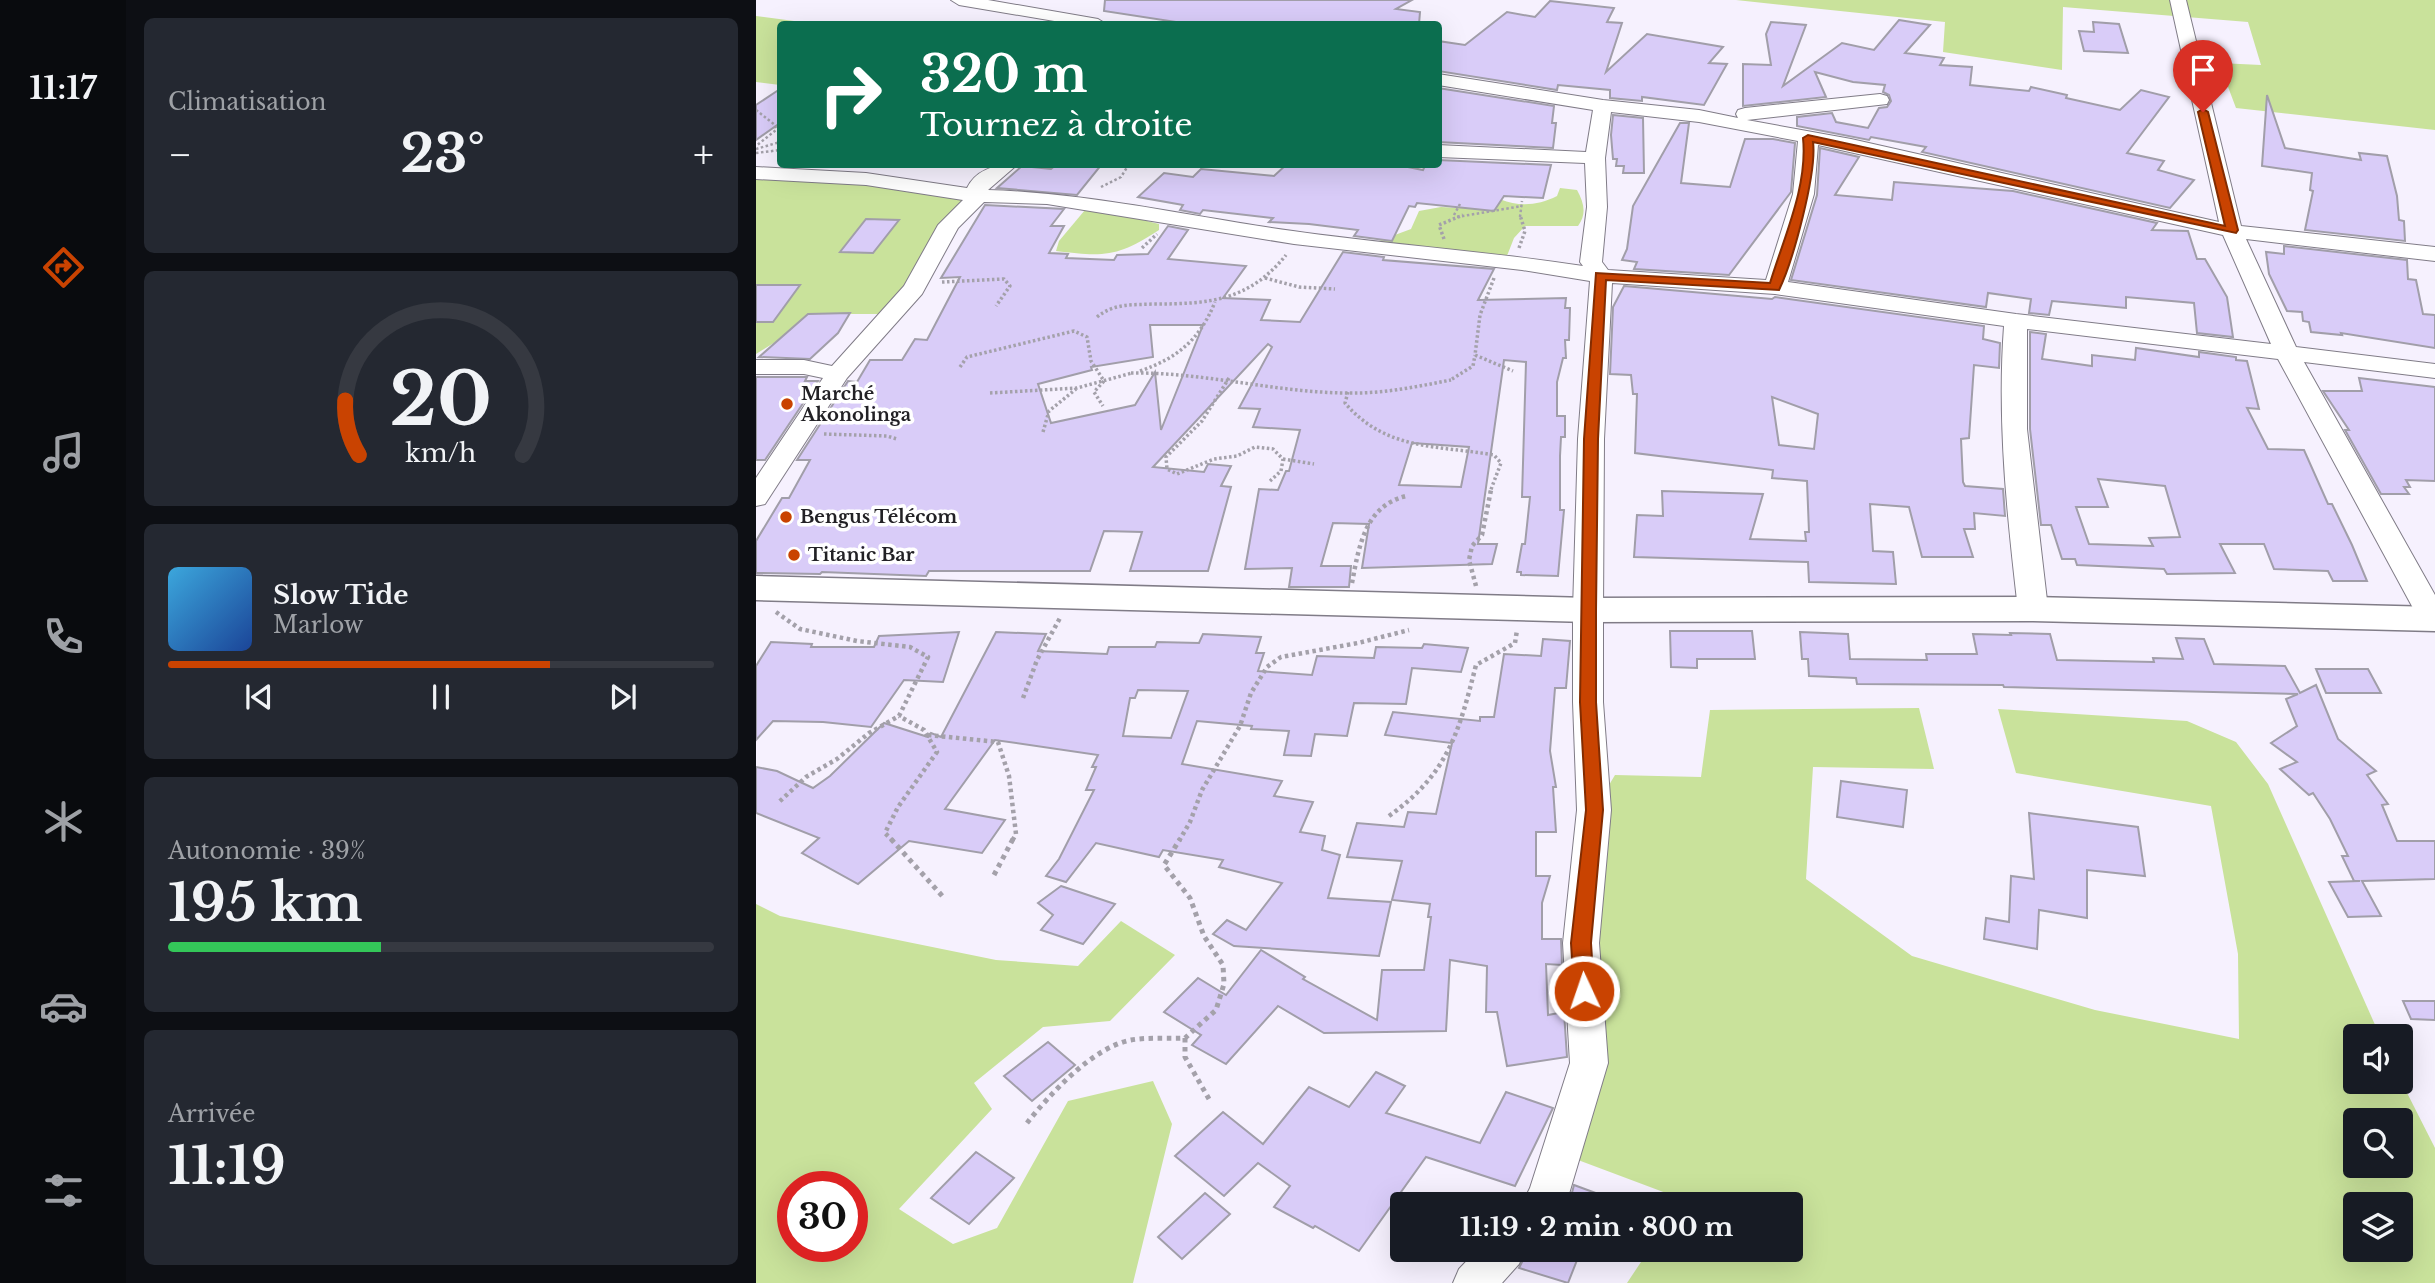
<!DOCTYPE html>
<html lang="fr">
<head>
<meta charset="utf-8">
<style>
	body { margin:0; font-family:"Libre Baskerville",serif; background:#242831; color:#f1f3f6; height:100vh; display:flex; flex-direction:column; font-size:26px; white-space:nowrap }
	* { box-sizing:border-box; margin:0 }
	p { font-size:23px; color:#9ea1a6 }
	.icon { flex:none; width:38px; height:38px; fill:none; stroke:currentColor; stroke-width:2; stroke-linecap:round; stroke-linejoin:round }
	.map { position:relative; flex:1; overflow:hidden }
	.details { display:flex; flex-direction:column; gap:18px; padding:18px; background:#0d0f14; width:630px }
	.details>* { flex:none }
	.guide { position:absolute; left:21px; top:21px; width:665px; height:147px; border-radius:7px; box-shadow:0 7px 28px #0002; background:#0b6e4f; color:#fff; overflow:hidden }
	.buttons { position:absolute; left:1587px; top:1024px; display:grid; gap:14px }
	.buttons a { display:grid; place-items:center; width:70px; height:70px; border-radius:7px; background:#171b24; box-shadow:0 7px 28px #0002; font-size:35px }
	.speed { position:absolute; left:21px; top:1171px; display:flex; gap:14px; font-size:35px; font-weight:700; text-align:center }
	.speed>* { display:grid; place-content:center; width:91px; height:91px; border-radius:50%; background:#171b24; box-shadow:0 7px 28px #0002; line-height:1 }
	.speed .limit { border:10px solid #d22; background:#fff; color:#111 }
	.pin { position:absolute; display:grid; place-items:center; width:60px; height:60px; color:#fff; margin:-72px -30px; border-radius:50% 50% 50% 0; rotate:-45deg; box-shadow:0 0 7px #0007 }
	.pin .icon { rotate:45deg }
	.me { position:absolute; width:77px; margin:-38px; rotate:357deg; stroke-linejoin:round; filter:drop-shadow(0 0 5px #0008) }
	.turn { display:flex; align-items:center; gap:24px; height:147px; padding:0 28px; font-size:32px }
	.turn .icon { width:91px; height:91px; stroke-width:2.5 }
	.turn b { display:block; font-size:49px; line-height:60px }
	.big { font-size:52px; font-weight:800; line-height:1.1 }
	.details .card { flex:1; display:flex; flex-direction:column; justify-content:center; gap:10px; min-width:0; padding:0 24px; border-radius:10px; background:#242831 }
	.details .dial { align-items:center; gap:0 }
	.dial svg { height:182px; overflow:visible; fill:none; stroke:#363941; stroke-width:7; stroke-linecap:round; text-anchor:middle }
	.dial text { fill:#f1f3f6; stroke:none }
	.song { display:flex; align-items:center; gap:21px }
	.cover { width:84px; height:84px; border-radius:10px; background:linear-gradient(135deg,hsl(200 70% 55%),hsl(220 70% 35%)) }
	.played { height:7px; border-radius:4px; background:linear-gradient(90deg,#c94301 70%,#363941 70%) }
	.keys { display:flex; justify-content:space-around; direction:ltr }
	.heat { display:flex; justify-content:space-between; align-items:center; font-size:38px; direction:ltr }
	.charge { height:10px; border-radius:5px; background:linear-gradient(90deg,#34c759 39%,#363941 0) }
	.trip { position:absolute; left:634px; top:1192px; width:413px; height:70px; border-radius:7px; background:#171b24; box-shadow:0 7px 28px #0002; font-weight:800; line-height:70px; text-align:center }
	main { display:flex; flex:1; min-height:0 }
	.dock { display:flex; flex-direction:column; width:126px; justify-content:space-around; align-items:center; background:#090b0e; color:#9ea1a6 }
	.dock .icon { width:49px; height:49px }
	.dock .selected { color:#c94301 }
	.dock b { font-size:32px; color:#f1f3f6 }
	.map>svg:first-child { display:block }
	.green { fill:#c9e29b; fill-rule:evenodd }
	.building { fill:#d9ccf8; stroke:#a19ea9; stroke-width:2; fill-rule:evenodd }
	.lines { fill:none; stroke-linecap:round; stroke-linejoin:round }
	.minor-casing { stroke:#807c87; stroke-width:2 }
	.major-casing { stroke:#807c87; stroke-width:3 }
	.path-far3 { stroke:#a4a1aa; stroke-width:2.5; stroke-dasharray:2.5 2.5; stroke-linecap:butt }
	.path-far2 { stroke:#a4a1aa; stroke-width:3.5; stroke-dasharray:2.5 2.5; stroke-linecap:butt }
	.path-far1 { stroke:#a4a1aa; stroke-width:4.5; stroke-dasharray:3.5 3.5; stroke-linecap:butt }
	.path { stroke:#a4a1aa; stroke-width:5; stroke-dasharray:4.5 4.5; stroke-linecap:butt }
	.minor { fill:#fff; fill-rule:evenodd }
	.major { fill:#fff; fill-rule:evenodd }
	.route { fill:#c94301; stroke:#832c01; stroke-width:2 }
	.poi-dot { fill:#c94301; stroke:#fff; stroke-width:2.5 }
	.labels { text-anchor:middle; dominant-baseline:central; stroke-width:7; stroke-linejoin:round; paint-order:stroke }
	.poi-label { font-size:18px; font-weight:bold; fill:#222125; stroke:#fff; text-anchor:start }
</style>
</head>
<body>
<main>
<nav class="dock">
<b>11:17</b>
<svg class="icon selected" aria-label="directions" viewBox="0 0 24 24"><path d="M12 3l9 9-9 9-9-9zM9 14v-3h6M13 9l2 2-2 2"/></svg>
<svg class="icon" aria-label="music" viewBox="0 0 24 24"><path d="M9 18V5l10-2v13"/><circle cx="6" cy="18" r="3"/><circle cx="16" cy="16" r="3"/></svg>
<svg class="icon" aria-label="phone" viewBox="0 0 24 24"><path d="M5 4h4l2 5-3 2q2 4 5 5l2-3 5 2v4C11 20 4 13 5 4z"/></svg>
<svg class="icon" aria-label="climate" viewBox="0 0 24 24"><path d="M12 3v18M4 7l16 10M4 17L20 7"/></svg>
<svg class="icon" aria-label="car" viewBox="0 0 24 24"><path d="M5 17H2v-5l4-1 3-4h7l3 4 3 1v5h-3M9 17h6M6 11h13"/><circle cx="7" cy="17" r="2"/><circle cx="17" cy="17" r="2"/></svg>
<svg class="icon" aria-label="filters" viewBox="0 0 24 24"><path d="M4 7h16M4 17h16"/><circle cx="9" cy="7" r="2"/><circle cx="15" cy="17" r="2"/></svg>
</nav>
<section class="details">
<div class="card"><p>Climatisation</p>
<div class="heat"><a>−</a><b class="big">23°</b><a>+</a></div>
</div>
<div class="card dial"><svg viewBox="0 0 100 80">
<path d="M14 69A42 42 0 1 1 86 69"/>
<path d="M14 69A42 42 0 0 1 8 45" stroke="#c94301"/>
<text x="50" y="56" font-size="32" font-weight="700">20</text>
<text x="50" y="72" font-size="11">km/h</text>
</svg></div>
<div class="card">
<div class="song"><i class="cover"></i><div><b>Slow Tide</b><p>Marlow</p></div></div>
<div class="played"></div>
<div class="keys"><svg class="icon" aria-label="previous" viewBox="0 0 24 24"><path d="M18 5L8 12l10 7zM5 5v14"/></svg><svg class="icon" aria-label="pause" viewBox="0 0 24 24"><path d="M8 5v14M16 5v14"/></svg><svg class="icon" aria-label="next" viewBox="0 0 24 24"><path d="M6 5l10 7-10 7zM19 5v14"/></svg></div>
</div>
<div class="card"><p>Autonomie · 39%</p><b class="big">195 km</b><div class="charge"></div></div>
<div class="card"><p>Arrivée</p><b class="big">11:19</b></div>
</section>
<div class="map">
<svg width="1679" height="1283" viewBox="0 0 1679 1283">
	<rect width="100%" height="100%" fill="#f6f1fe"/>
	<g class="green">
		<polygon points="980,0 1679,0 1679,130 1480,108 1463,63 1505,65 1492,22 1307,7 1306,70 1187,52 1189,22"/>
		<polygon points="0,16 61,24 24,24 24,85 0,82"/>
		<polygon points="0,173 223,196 134,314 61,314 49,333 21,341 0,354"/>
		<path d="M723,185c22,21 51,25 78,11l3,-8 17,2c7,13 10,24 1,36h-53l-11,12 -9,23 -137,-16 43,-16 8,-18 22,-4 17,1z"/>
		<path d="M329,210l38,5 36,9v6c-41,27 -55,27 -103,21l3,-10z"/>
		<path d="M1163,708l15,61 -121,-2 -7,112 106,77 183,54 144,29 -1,-85 -27,-148 -195,-33 -18,-64 189,12 49,21 32,42 112,252h-24v46l45,-1 34,67v135h-808l22,-33h141v-46h-111l3,-5 -120,-45 32,-344 21,-35 86,2 9,-67zM1600,1120h45v46h-45zM1600,1204h45v46h-45z"/>
		<path d="M0,904l24,12 216,44 82,6 43,-45 54,34 -65,66 -67,6 -69,56 18,26 -93,100 54,35 44,-16 71,-127 85,-20 19,43 -39,159h-377zM96,1186v60h-59v-60z"/>
	</g>
	<g class="building">
		<polygon points="349,0 656,0 640,9 664,12 663,24 433,24 348,11"/>
		<polygon points="794,1 858,8 851,22 866,23 850,72 891,34 967,47 953,63 971,64 948,105 886,97 886,101 854,98 854,90 802,85 801,90 682,71 682,41 709,45 751,12 779,17"/>
		<polygon points="1143,20 1174,25 1149,53 1188,58 1184,65 1216,67 1214,85 1273,91 1275,87 1311,95 1310,98 1364,110 1385,90 1413,97 1371,153 1408,161 1402,170 1438,180 1414,208 1166,152 1170,147 1115,137 1113,140 1041,126 1041,117 1076,113 1080,122 1112,128 1123,108 1131,107 1135,101 1133,95 1127,92 1129,85 1097,82 1059,72 1070,97 987,106 987,64 1015,65 1010,34 1015,22 1050,25 1027,86 1086,43 1118,50"/>
		<polygon points="1337,22 1363,24 1372,53 1328,51 1323,31 1338,32"/>
		<polygon points="682,88 798,106 796,123 800,123 797,148 682,142"/>
		<polygon points="24,89 24,123 0,140 0,105"/>
		<polygon points="1511,95 1529,148 1605,160 1603,153 1631,156 1641,196 1643,220 1648,221 1649,241 1549,230 1557,191 1554,190 1556,173 1506,166"/>
		<polygon points="857,115 887,118 888,173 867,173 868,166 860,166 861,159 857,159 855,135"/>
		<polygon points="924,123 933,123 925,183 974,187 989,139 1017,139 1039,143 1035,192 973,275 878,269 881,262 866,260 871,249 877,206"/>
		<polygon points="1064,148 1103,157 1079,195 1136,200 1138,182 1257,191 1401,223 1396,230 1432,231 1441,259 1449,259 1471,297 1477,337 1441,333 1438,303 1370,297 1370,308 1296,301 1293,315 1273,313 1275,299 1232,293 1230,307 1035,280 1061,195"/>
		<polygon points="682,160 795,165 787,198 748,196 738,211 661,203 659,207 653,206 636,241 598,236 602,230 553,224 513,222 517,218 447,210 444,214 424,210 427,205 382,197 408,173 437,177 445,169 518,176 531,164 637,164 667,170 670,164 682,164"/>
		<polygon points="301,164 346,164 321,195 241,188 266,166 295,169"/>
		<path d="M229,205l79,4 -13,17h13l-15,27 19,1 -2,4 48,2 3,-5 31,-1 20,-28 20,4 -20,29 78,7 -23,32 47,2 -9,20 39,2 43,-70 41,5 -1,3 111,9 -16,31 88,-2 -1,10h5l-1,32h-4l1,18h-3l-6,24v34h8v21h-4l-1,19v54h4l-6,66 -37,-1v-3h-4l5,-28h3l5,-47h-8l4,-135 -22,-2 -26,184h19l-5,20 -130,4 7,-44 -36,-1 -12,43h30l-2,21h-60l3,-19 -47,1 14,-80 19,1 8,-19h3l11,-41 -47,-3 7,-18 -21,-1 33,-61 -4,-3 -115,123 51,5 4,-8 23,2 -10,20 10,1 -23,84h-78l12,-39 -38,-1 -14,40h-161l-3,5 -104,-4 -2,2 -64,-1v-32l26,-43h7l21,-38h-13l51,-79 9,1 13,-22h32l13,-21 12,1 33,-63 -19,1zM394,325h53l-42,105 -6,-58 -20,33 -84,18 -13,-39 54,-14 -1,-3 62,-10zM656,443l57,4 -8,40 -62,-2z"/>
		<polygon points="110,219 143,220 117,253 84,252"/>
		<polygon points="1528,246 1651,260 1652,279 1660,280 1667,314 1679,315 1679,348 1585,333 1586,335 1555,332 1553,322 1547,321 1546,312 1531,311 1513,274 1510,252 1528,254"/>
		<polygon points="0,285 44,285 17,322 0,322"/>
		<path d="M868,286l148,13 3,-2 209,29 -1,13 17,4 -1,25 -25,-3 -5,73 -8,1 2,43 2,4 38,3 2,27 -31,-3 1,16h-11l9,28h-51l-13,-50 -39,-3 3,47 20,1 3,32 -87,-2 -1,-20 -174,-5 3,-42 26,1 -1,-25 101,3 -13,45 56,2 -1,-9h4l-2,-51 -35,-3 1,-8 -138,-17 2,-59h-4l-2,-19 -21,-1 3,-67zM1016,397l46,17 -4,35 -35,-4z"/>
		<polygon points="94,313 82,333 54,359 3,357 52,314"/>
		<path d="M1274,332l16,2 -4,25 50,7v-11l43,5 1,-12 63,9v-5l37,5v3l11,1 12,48 -12,-1 21,41 36,1 24,54h4l20,41 15,36h-34l-5,-10 -54,-2 -10,-25h-44l15,29 -68,1 -3,-5 -87,-4 -2,-6h-13l-11,-34h-10l-11,-96zM1342,479l67,7 15,51 -31,1 4,8 -64,-2 -13,-37h32z"/>
		<polygon points="0,377 51,377 49,381 62,381 9,460 0,460"/>
		<polygon points="1603,378 1679,387 1679,481 1650,480 1654,487 1648,487 1653,494 1625,494 1589,430 1593,430 1567,391 1606,391"/>
		<polygon points="914,631 996,631 999,659 941,659 941,668 915,667"/>
		<polygon points="203,632 187,682 148,680 115,727 67,722 17,721 0,740 0,666 15,642 56,644 55,647 118,647 123,636"/>
		<path d="M240,632l50,2 -8,17 69,3 2,-7h46l2,-5 42,1 4,-9 58,3 -5,16h8l-6,18 54,4 5,-19 57,2 2,-11 46,1 2,-4 44,4 -7,24 -49,-4 -6,36 -52,-1 -7,33 -32,-2 -4,22 -27,-1 5,-24 -38,-2 1,-3 -55,-5 -15,43 100,17 -8,15 39,6 -13,30 25,4 -3,14 18,5 -12,43 63,4 -12,54 -145,-10 -21,-12 14,-14 19,10 36,-47 -63,-16 4,-7 -60,-10 -4,7 -63,-14 -30,39 -20,-6 13,-17 35,-69h-8l10,-23h-4l6,-12 -103,-15 -50,69 60,11 -23,33 -73,-12 -51,43 -56,-31 17,-15 -63,-25v-46l21,4 36,17 17,-12 54,-53 44,14 3,-4 10,4zM382,690l50,1 -17,47 -48,-2 7,-38h5z"/>
		<polygon points="1044,632 1092,634 1094,659 1171,660 1170,654 1221,654 1217,634 1255,635 1254,633 1294,634 1301,660 1398,662 1397,658 1427,659 1420,638 1448,639 1458,664 1529,666 1544,693 1560,685 1582,739 1620,771 1611,775 1632,804 1626,805 1641,841 1679,841 1679,879 1606,881 1625,916 1592,917 1573,882 1604,881 1598,881 1586,856 1592,856 1574,819 1557,793 1553,795 1524,769 1541,762 1515,743 1541,726 1530,699 1542,694 1248,687 1247,685 1101,684 1100,678 1053,676 1052,659 1046,659"/>
		<polygon points="787,639 814,641 810,688 799,688 794,751 800,787 797,787 800,832 780,832 780,876 794,876 786,903 786,939 805,939 806,965 790,964 792,1015 808,1012 811,1057 751,1066 741,1012 730,1012 731,966 694,960 690,1031 568,1033 522,1006 470,1064 436,1045 445,1035 408,1012 442,978 470,995 505,950 549,977 547,979 621,1020 626,970 668,970 675,917 672,917 674,904 636,900 646,861 591,857 601,823 648,827 652,812 680,814 696,743 629,735 637,712 724,721 724,717 738,717 748,654 785,656"/>
		<polygon points="1560,669 1612,669 1625,693 1570,693"/>
		<polygon points="1085,781 1151,790 1147,827 1081,817"/>
		<polygon points="1273,813 1382,827 1389,876 1331,870 1331,918 1283,910 1281,949 1228,939 1230,918 1253,922 1255,876 1278,879"/>
		<polygon points="305,886 359,904 327,944 285,930 297,915 282,903"/>
		<polygon points="1647,1001 1679,1001 1679,1020 1655,1019"/>
		<polygon points="292,1042 319,1065 276,1101 248,1076"/>
		<polygon points="620,1072 649,1086 630,1113 724,1143 750,1092 797,1108 759,1186 670,1157 603,1251 559,1226 557,1228 518,1207 534,1186 502,1163 468,1196 419,1156 467,1112 507,1144 553,1087 593,1107"/>
		<polygon points="220,1152 258,1178 213,1224 175,1198"/>
		<polygon points="818,1185 864,1202 864,1204 813,1204"/>
		<polygon points="449,1193 474,1214 426,1259 402,1237"/>
		<polygon points="772,1250 825,1250 812,1283 763,1268"/>
	</g>
	<g class="lines">
		<g class="minor-casing">
			<g id="minor">
				<polygon points="195,0 232,0 342,19 350,24 316,24 203,5"/>
				<path d="M1414,0h16l55,226 194,21v14l-189,-22 50,108 139,17v14l-131,-16 131,233v35l-10,-2 -5,-7 -142,-262 -251,-30v100l21,180 -5,7 -10,2 -10,-2 -5,-7c-11,-94 -21,-188 -14,-283l-229,-32 -163,-11 -8,156 -1,171v92l8,108 -12,133 9,120 -42,141h-44l8,-16 40,-125 -7,-120 14,-133 -4,-108v-92l5,-171 12,-158 -68,-11 -228,-26 -247,-40 -63,-2 -26,26 -36,66 -75,84 -82,126 -9,2v-28l67,-100 -19,-4h-48v-14h48l28,6 72,-80 34,-61 25,-25 -97,-15 -110,-6v-12l110,6 101,15c10,-20 31,-24 51,-24l-30,26c103,3 203,27 305,41 97,14 194,20 290,35l-3,-4 7,-55 -2,-44 -147,-6v-12l148,7 7,-42 -155,-25v-11l165,26 96,10 39,8 -2,-4 2,-4 7,-2 135,-14 7,2 2,4 -2,4 -140,16 104,19 368,83zM855,112l88,10 99,19 -5,53 -27,86 -158,-10 -6,-8 5,-55 -2,-49zM1062,145l405,90 48,109 -255,-30 -228,-32 26,-88z"/>
				<polygon points="721,1250 769,1250 763,1264 746,1283 697,1283 703,1269"/>
			</g>
		</g>
		<g class="major-casing">
			<polygon id="major" points="0,576 832,598 1277,597 1679,607 1679,631 1277,621 832,622 0,600"/>
		</g>
		<g class="path-far3">
			<polyline points="0,110 19,125 20,130 0,146"/>
			<polyline points="0,149 24,142"/>
			<polyline points="0,153 24,150"/>
			<polyline points="345,187 365,177 373,164"/>
			<polyline points="698,215 704,204"/>
			<polyline points="701,217 766,206"/>
			<polyline points="764,217 766,201"/>
		</g>
		<g class="path-far2">
			<polyline points="688,239 683,225 707,215"/>
			<polyline points="386,248 401,234"/>
			<polyline points="763,248 769,231 764,215"/>
			<polyline points="509,278 543,287 579,289"/>
			<polyline points="738,278 724,315 719,355 757,371"/>
			<polyline points="186,282 248,279 254,286 240,306"/>
			<path d="M341,317c17,-14 36,-12 57,-13 55,0 95,-3 132,-49"/>
			<polyline points="204,367 211,357 318,331 331,337 335,361 348,381 338,392 347,406"/>
			<path d="M384,371c38,-13 60,-32 75,-69"/>
			<path d="M375,373c76,-1 149,21 224,20 32,0 65,-7 96,-13"/>
			<polyline points="473,378 446,421 410,457 411,469 421,474 458,459 481,456 499,447 517,449 527,459 525,471 514,481"/>
			<polyline points="696,379 717,366 719,355"/>
			<path d="M592,392l-3,11c41,48 92,42 149,52l7,8 -11,29"/>
			<polyline points="234,393 321,388 376,373"/>
			<polyline points="287,432 293,411 320,389"/>
			<polyline points="68,434 131,436 141,439"/>
			<polyline points="527,459 558,464"/>
		</g>
		<g class="path-far1">
			<path d="M596,583c7,-37 13,-77 54,-87"/>
			<polyline points="720,586 713,560 716,546 726,535 735,490"/>
			<polyline points="20,612 44,629 101,641 154,647 172,657 143,716 113,733 81,759 50,777 23,802"/>
			<polyline points="267,698 281,660 304,618"/>
			<polyline points="172,735 242,742 253,776 260,834 256,841"/>
			<path d="M633,816c59,-42 70,-84 87,-151l39,-22 2,-13"/>
			<polyline points="137,841 129,833 142,807 181,752 168,730 143,716"/>
			<polyline points="423,841 434,822 446,790 484,726 495,693 511,667 525,657 602,643 653,630"/>
		</g>
		<g class="path">
			<polyline points="135,839 189,899"/>
			<polyline points="238,875 257,839"/>
			<polyline points="429,1038 429,1057 453,1099"/>
			<path d="M271,1123c23,-29 66,-76 104,-83 17,-3 37,-1 54,-2l31,-28 8,-26 -1,-19 -19,-29 -14,-38 -26,-33 16,-26"/>
		</g>
		<use href="#minor" class="minor"/>
		<use href="#major" class="major"/>
	</g>
	<path class="route" d="M1447,109l5,3 30,118 -2,3 -423,-91c4,31 -20,119 -34,148l-173,-10 -8,159 -2,172v91l7,108 -12,133 3,48 -3,6 -7,2 -7,-2 -3,-6 -3,-48 15,-133 -6,-108 4,-263 12,-166 174,10c14,-46 38,-97 33,-145l5,-3 417,91 -27,-114z"/>
	<g class="poi-dot">
		<circle cx="31" cy="404" r="7"/>
		<circle cx="30" cy="517" r="7"/>
		<circle cx="38" cy="555" r="7"/>
	</g>
	<g class="labels">
		<g class="poi-label">
			<text x="45" y="394">Marché<tspan x="45" dy="21">Akonolinga</tspan></text>
			<text x="44" y="517">Bengus Télécom</text>
			<text x="52" y="555">Titanic Bar</text>
		</g>
	</g>
</svg>
<div class="buttons">
<a><svg class="icon" aria-label="sound" viewBox="0 0 24 24"><path d="M4 9h4l5-4v14l-5-4H4zM17 9q2 3 0 6"/></svg></a>
<a><svg class="icon" aria-label="search" viewBox="0 0 24 24"><circle cx="10" cy="10" r="6"/><path d="M15 15l6 6"/></svg></a>
<a><svg class="icon" aria-label="layers" viewBox="0 0 24 24"><path d="M12 4l9 5-9 5-9-5zM3 14l9 5 9-5"/></svg></a>
</div>
<div class="speed"><div class="limit">30</div></div>
<div class="pin" style="left:1447px;top:112px;background:#d93025"><svg class="icon" aria-label="arrive" viewBox="0 0 24 24"><path d="M6 21V4h12l-3 4 3 4H6"/></svg></div>
<svg class="me" style="left:828px;top:991px" viewBox="-20 -20 40 40"><circle r="17" fill="#c94301" stroke="#fff" stroke-width="3"/><path d="M0-11L8 9 0 5-8 9z" fill="#fff"/></svg>
<div class="trip">11:19 · 2 min · 800 m</div>
<div class="guide">
<div class="turn"><svg class="icon" aria-label="right" viewBox="0 0 24 24"><path d="M7 20v-9h11M14 6l5 5-5 5"/></svg><div><b>320 m</b>Tournez à droite</div></div>
</div>
</div>
</main>
</body>
</html>
